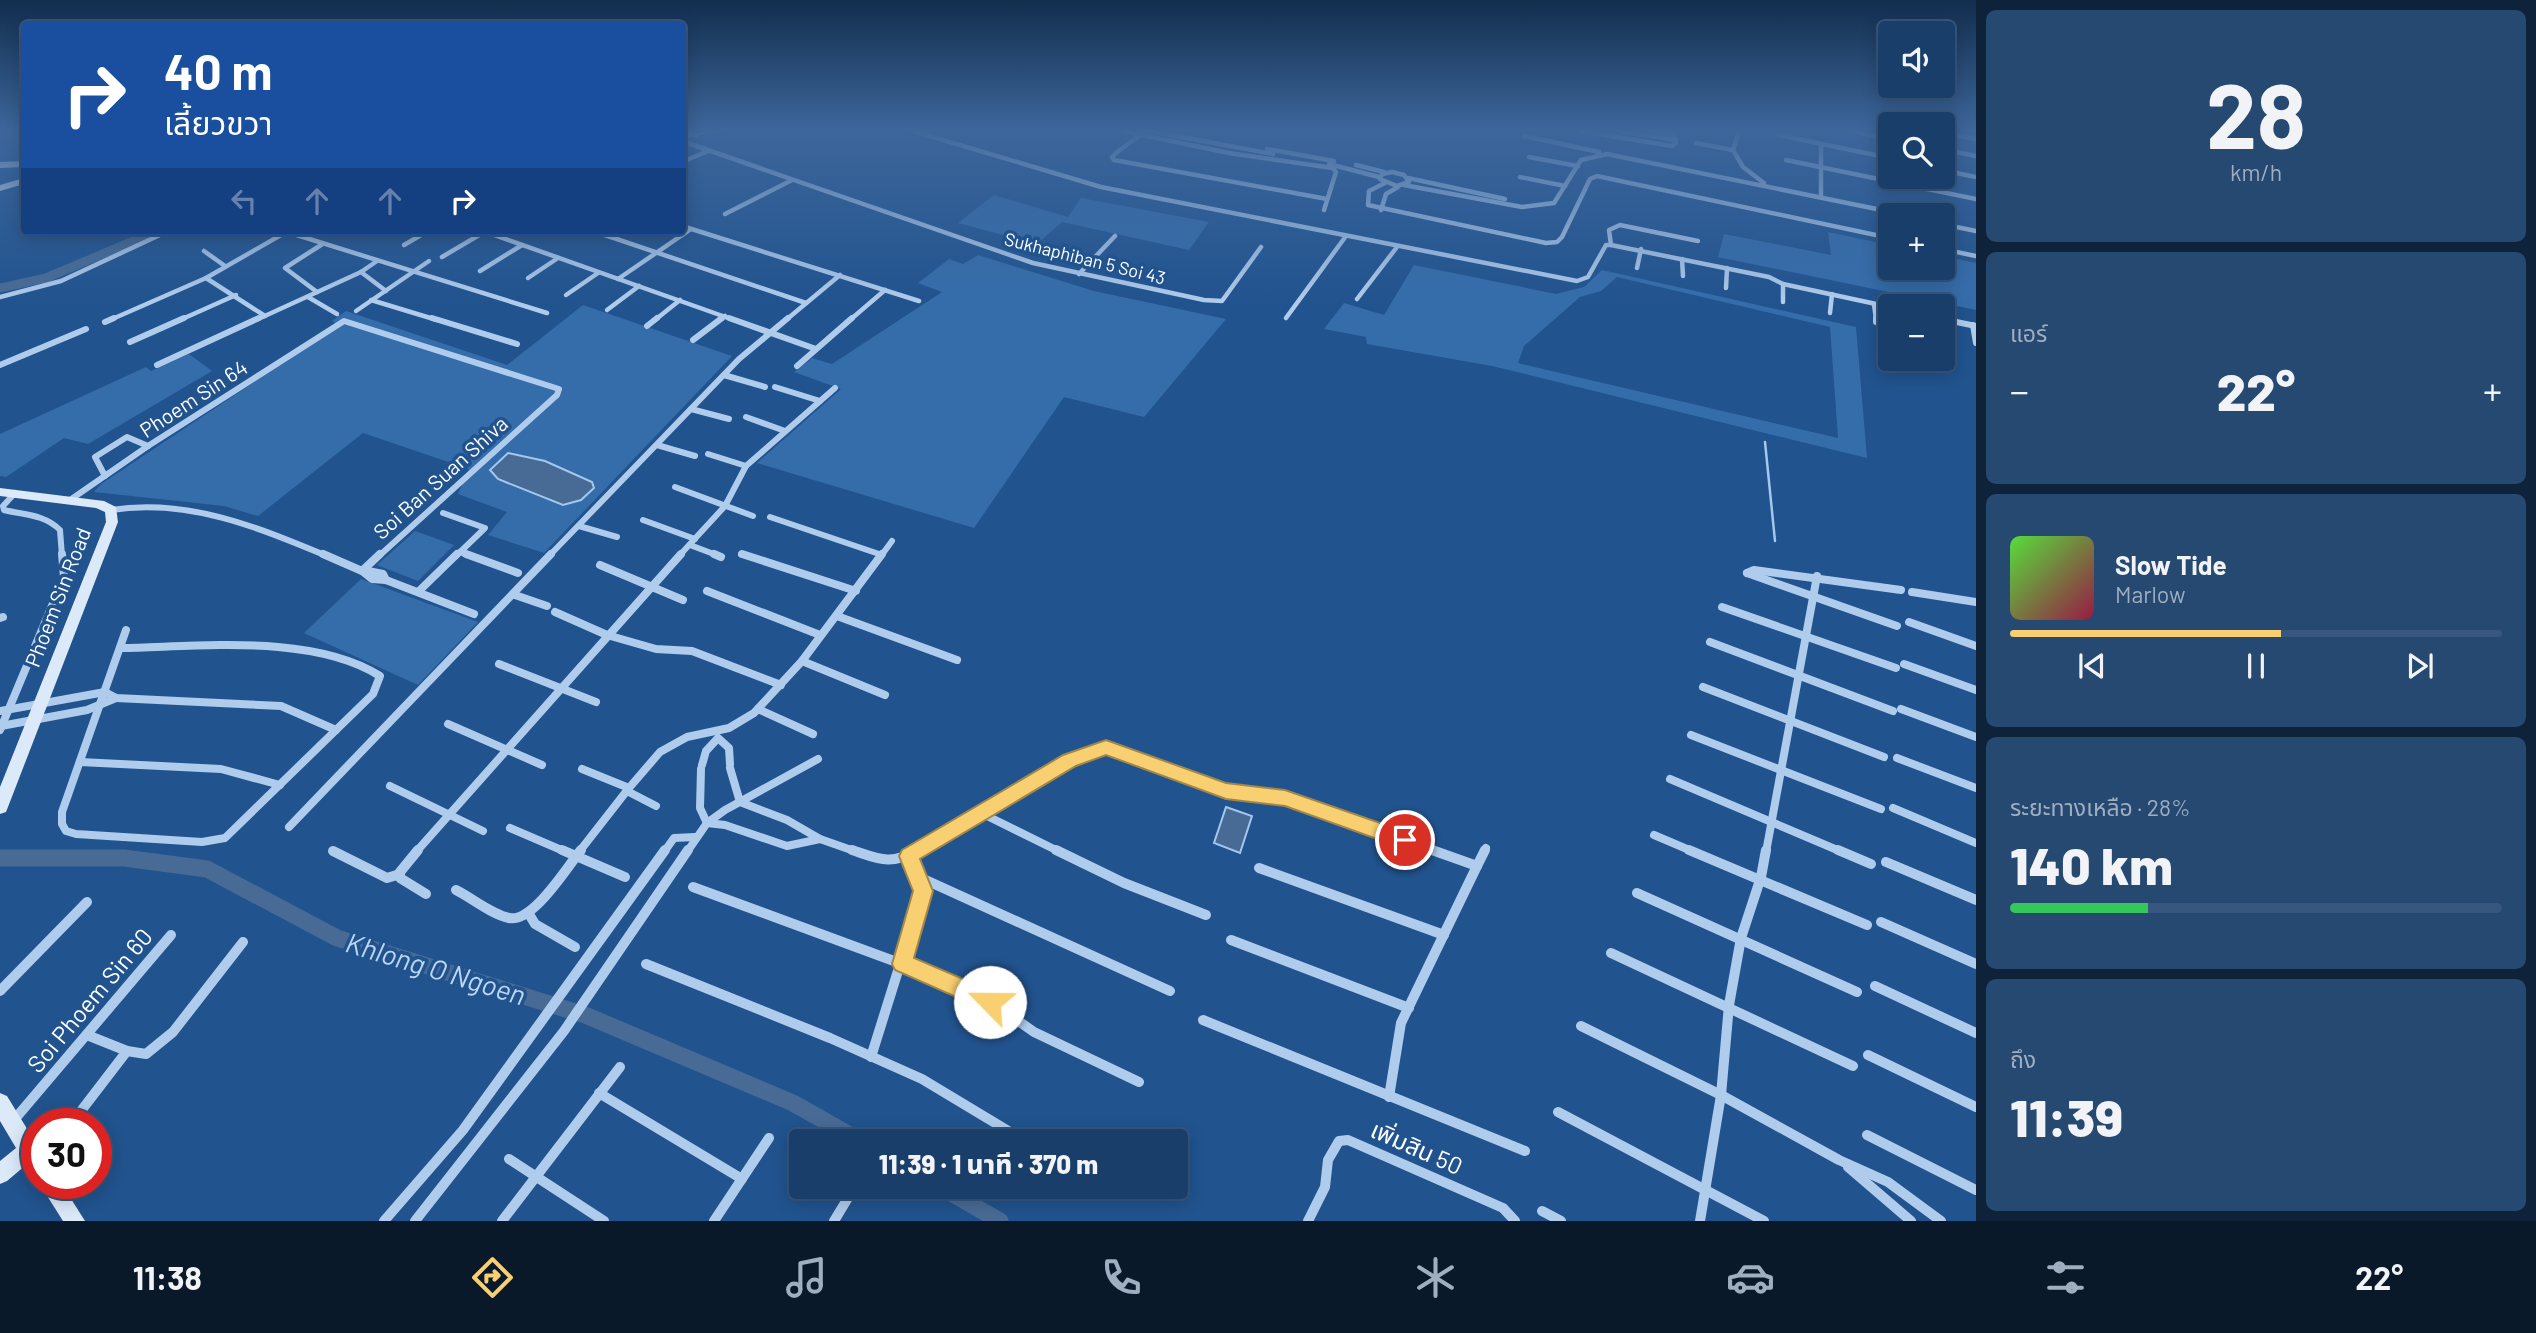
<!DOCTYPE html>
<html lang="th">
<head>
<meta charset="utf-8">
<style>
	body { margin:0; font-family:Barlow,"Noto Sans Thai",sans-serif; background:#264972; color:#f1f3f6; height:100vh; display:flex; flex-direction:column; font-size:26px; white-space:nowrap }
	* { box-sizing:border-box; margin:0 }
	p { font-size:23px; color:#9faec1 }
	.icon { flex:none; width:38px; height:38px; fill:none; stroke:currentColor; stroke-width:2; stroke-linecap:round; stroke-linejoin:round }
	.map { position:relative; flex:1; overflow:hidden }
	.drawer { display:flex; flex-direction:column; gap:10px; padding:10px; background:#0e223a; width:560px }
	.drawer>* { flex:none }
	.guide { position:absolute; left:21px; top:21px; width:665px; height:214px; border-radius:7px; box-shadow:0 4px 18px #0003,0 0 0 2px #37577e; background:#1a4fa0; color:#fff; overflow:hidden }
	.fabs { position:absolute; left:1878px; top:21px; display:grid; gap:14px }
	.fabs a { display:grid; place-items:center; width:77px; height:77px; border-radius:7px; background:#193e6a; box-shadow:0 4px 18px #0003,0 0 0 2px #37577e; font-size:35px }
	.speed { position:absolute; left:21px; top:1108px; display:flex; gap:14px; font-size:35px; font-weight:700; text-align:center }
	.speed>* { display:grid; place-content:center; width:91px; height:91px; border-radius:50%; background:#193e6a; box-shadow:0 4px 18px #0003,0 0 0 2px #37577e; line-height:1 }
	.speed .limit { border:10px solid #d22; background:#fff; color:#111 }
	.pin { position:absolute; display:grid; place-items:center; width:60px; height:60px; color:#fff; margin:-30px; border:4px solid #fff; border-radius:50%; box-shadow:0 2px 7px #0007 }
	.me { position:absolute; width:77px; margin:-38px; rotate:293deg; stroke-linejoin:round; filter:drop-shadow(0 0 5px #0008) }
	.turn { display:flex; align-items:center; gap:24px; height:147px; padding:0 28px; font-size:32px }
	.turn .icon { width:91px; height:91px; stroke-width:2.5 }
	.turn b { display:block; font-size:49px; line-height:60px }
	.lanes { display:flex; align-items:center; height:66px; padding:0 28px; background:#0003; justify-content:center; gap:35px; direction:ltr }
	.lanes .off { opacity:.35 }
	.big { font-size:52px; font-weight:800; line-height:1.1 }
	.drawer .tile { flex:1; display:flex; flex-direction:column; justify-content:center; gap:10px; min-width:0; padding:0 24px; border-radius:10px; background:#264972 }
	.drawer .dial { align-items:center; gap:0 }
	.dial b { font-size:91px; line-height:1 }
	.song { display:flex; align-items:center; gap:21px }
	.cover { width:84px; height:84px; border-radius:10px; background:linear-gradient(135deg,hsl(110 70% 55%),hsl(340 70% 35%)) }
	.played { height:7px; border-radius:4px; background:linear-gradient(90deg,#f8cf71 55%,#37577e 55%) }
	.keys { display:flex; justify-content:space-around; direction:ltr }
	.heat { display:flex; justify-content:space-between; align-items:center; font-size:38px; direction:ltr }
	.charge { height:10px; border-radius:5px; background:linear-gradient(90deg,#34c759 28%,#37577e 0) }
	.trip { position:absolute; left:789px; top:1129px; width:399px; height:70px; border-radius:7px; background:#193e6a; box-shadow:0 4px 18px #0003,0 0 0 2px #37577e; font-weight:800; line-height:70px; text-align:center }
	.tabs { display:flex; height:112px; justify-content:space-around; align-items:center; background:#0a192a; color:#9faec1 }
	.tabs .icon { width:49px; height:49px }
	.tabs .current { color:#f8cf71 }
	.tabs b { font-size:32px; color:#f1f3f6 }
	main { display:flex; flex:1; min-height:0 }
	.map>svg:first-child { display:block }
	.green { fill:#356dab; fill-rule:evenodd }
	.water { fill:#486b95; stroke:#a4c7ed; stroke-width:2 }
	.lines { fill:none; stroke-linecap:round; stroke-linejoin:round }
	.stream { stroke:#a4c7ed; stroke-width:2.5 }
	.canal-far1 { stroke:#486b95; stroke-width:9 }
	.canal { stroke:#486b95; stroke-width:17 }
	.street-far3 { stroke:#b0ccec; stroke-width:4.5 }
	.street-far2 { stroke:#b0ccec; stroke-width:6 }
	.street-far1 { stroke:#b0ccec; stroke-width:8 }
	.street { stroke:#b0ccec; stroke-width:10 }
	.secondary { fill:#dce9f9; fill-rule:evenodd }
	.route { fill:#f8cf71; stroke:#a18749; stroke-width:2 }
	.labels { text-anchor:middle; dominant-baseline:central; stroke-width:7; stroke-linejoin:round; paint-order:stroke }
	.far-street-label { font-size:18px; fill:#fff; stroke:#21538e }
	.street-label { font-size:21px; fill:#fff; stroke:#21538e }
	.near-street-label { font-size:24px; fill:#fff; stroke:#21538e }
	.near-water-label { font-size:28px; font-style:italic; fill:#bcd6f3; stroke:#21538e }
</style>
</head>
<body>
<main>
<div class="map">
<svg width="1976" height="1221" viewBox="0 0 1976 1221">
	<rect width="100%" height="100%" fill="#21538e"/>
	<g class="green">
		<polygon points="994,195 1068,217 1081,198 1209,222 1189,250 1062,222 1037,244 958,223"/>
		<polygon points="1828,232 1890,245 1890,268 1942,268 1943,256 1976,263 1976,310 1718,257 1724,234 1831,255"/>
		<polygon points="978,255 1094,291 1226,319 1144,417 1064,397 974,528 757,463 841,389 794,372 812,358 832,364 942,292 918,283 949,259 963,264"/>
		<path d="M1414,265l142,29 28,-7 18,-17 254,57 11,131 -375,-92 -125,-22 -1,-7 -42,-8 20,-26 40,12zM1617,277l213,50 8,111 -320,-75 6,-17 56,-49 21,-6z"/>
		<path d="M583,305l149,51 -188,197 -56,-18 19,-23 -49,-18 11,-25 -106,-36 -105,83 -34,-10 -130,-14 7,-8 239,-159 -8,-4 14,-10 161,54zM545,461l18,44 -31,-14z"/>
		<polygon points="189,354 212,371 88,444 64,438 6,477 0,476 0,434 146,367 151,371"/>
		<polygon points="415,531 454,545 418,581 377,565"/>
		<polygon points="361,579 478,622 418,685 304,633"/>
	</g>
	<g class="water">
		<polygon points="508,453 545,461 592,482 594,488 581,500 563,505 498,479 490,470"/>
		<polygon points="1226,807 1252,816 1240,853 1214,843"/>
	</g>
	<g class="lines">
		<polyline class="stream" points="1765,442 1775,541"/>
		<polyline class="canal-far1" points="0,288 46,278 157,231"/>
		<g class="canal">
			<polyline points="0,858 124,858 207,869 337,938 585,1015 793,1103 860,1141"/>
			<polyline points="939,1186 1000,1221"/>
		</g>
		<g class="street-far3">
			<polyline points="684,131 696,135"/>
			<polyline points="913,131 1101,187 1577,281 1588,277 1606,245 1611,245 1769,277 1783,284 1890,307"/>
			<polyline points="1123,131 1229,153 1333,168 1336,172 1324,210"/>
			<polyline points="1145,131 1116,153 1112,157 1114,160 1327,199"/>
			<polyline points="1149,131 1273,154"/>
			<polyline points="1581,131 1672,146 1676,143 1674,135 1652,131"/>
			<polyline points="1619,131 1676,140"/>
			<polyline points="1739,131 1733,150 1743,167 1764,183"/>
			<polyline points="1850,131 1890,139"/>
			<polyline points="1942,132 1976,139"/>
			<polyline points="1778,135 1890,158"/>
			<polyline points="1524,136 1599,152"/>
			<polyline points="682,141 1033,263 1204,300 1222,301 1261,247"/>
			<polyline points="1696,143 1733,150"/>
			<polyline points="1821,144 1821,196"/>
			<polyline points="1267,149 1334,161"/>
			<polyline points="1942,149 1976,156"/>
			<polyline points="1529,157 1578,166"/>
			<polyline points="1786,160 1976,199"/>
			<polyline points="682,162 708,151"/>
			<polyline points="1329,164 1379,177"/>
			<polyline points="1356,165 1384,172"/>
			<polyline points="1942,170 1976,177"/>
			<polygon points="1392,172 1404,175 1409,182 1397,186 1380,179 1382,174"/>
			<polyline points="1520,177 1565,186"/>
			<polyline points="1408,178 1505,199"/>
			<polyline points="1385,183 1369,191 1368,205 1546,243 1557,242 1562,237 1590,179 1597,176 1890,238"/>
			<polyline points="1404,185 1522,207 1554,203 1581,160 1607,154 1906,215"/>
			<polyline points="1381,210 1386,194 1398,187"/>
			<polyline points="725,214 792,180"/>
			<polyline points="1942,224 1976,231"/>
			<polyline points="682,226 919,301"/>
			<polyline points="483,231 734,320"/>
			<polyline points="593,231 806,303"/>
			<polyline points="287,232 547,313"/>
			<polyline points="404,245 428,231"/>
			<polyline points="1611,245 1609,230 1620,225 1698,241"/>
			<polyline points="1942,249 1976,256"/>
			<polyline points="204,251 225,266"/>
			<polyline points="442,257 486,231"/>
			<polyline points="1682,259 1683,276"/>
			<polyline points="1637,268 1641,249"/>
			<polyline points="480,271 522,245"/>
			<polyline points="361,272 386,291"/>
			<polyline points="1079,274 1115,236"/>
			<polyline points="206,278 265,316"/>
			<polyline points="528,278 558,258"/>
			<polyline points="618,279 691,229"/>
			<polyline points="1783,284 1783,302"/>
			<polyline points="1726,288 1727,268"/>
			<polyline points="317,292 285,268 321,245"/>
			<polyline points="566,295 598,273"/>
			<polyline points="0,297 61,281 162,234"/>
			<polyline points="308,297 337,314"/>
			<polyline points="1357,299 1397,247"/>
			<polyline points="371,300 437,320"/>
			<polyline points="1874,304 1876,320"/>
			<polyline points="607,310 639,286"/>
			<polyline points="356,311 429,261"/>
			<polyline points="1830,313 1832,294"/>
			<polyline points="1286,318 1346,236"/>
			<polyline points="1942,319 1947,320"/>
			<polyline points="110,320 206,278 288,231"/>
			<polyline points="180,320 236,295"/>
			<polyline points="256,320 361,272 377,261"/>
			<polyline points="655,320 680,300"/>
			<polyline points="720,320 725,316"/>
			<polyline points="786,320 840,275"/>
			<polyline points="850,320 885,290"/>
		</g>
		<g class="street-far2">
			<polyline points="432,318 517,344"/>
			<polyline points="729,318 816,349"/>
			<polyline points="1876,318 1876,322"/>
			<polyline points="1942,319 1976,326"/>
			<polyline points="105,322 114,318"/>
			<polyline points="1973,325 1976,343"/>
			<polyline points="647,326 657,318"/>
			<polyline points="693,340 722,318"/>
			<polyline points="130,342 184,318"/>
			<polyline points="0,365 86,329"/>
			<polyline points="157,365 259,318"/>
			<polyline points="797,366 852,318"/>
			<polyline points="724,375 765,387"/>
			<polyline points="775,387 820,401"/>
			<polyline points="691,409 729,419"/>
			<polyline points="746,417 785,431"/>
			<polyline points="657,445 695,456"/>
			<polyline points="708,454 746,466"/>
			<polyline points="105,476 95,457 127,437 148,446"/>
			<polyline points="675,487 753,516"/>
			<path d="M15,493l-12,13 1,4c20,5 40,4 56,20l2,26"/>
			<polyline points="70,500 148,446 344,321 559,389 557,395 379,556"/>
			<path d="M111,510c77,-12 146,17 216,46"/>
			<polyline points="443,513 485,528 456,556"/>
			<polyline points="770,517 882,555"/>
			<polyline points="643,520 695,539"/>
			<polyline points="579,526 617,537"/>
			<polyline points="690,545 719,556"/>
			<polyline points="460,552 471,556"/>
			<polyline points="741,554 747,556"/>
			<polyline points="549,556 739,359 788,318"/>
			<polyline points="679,556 725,506 746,466 835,388"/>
			<polyline points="881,556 892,541"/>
		</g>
		<g class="street-far1">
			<polyline points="323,554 362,571 380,554"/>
			<polyline points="466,554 518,573"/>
			<polyline points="714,554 721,557"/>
			<polyline points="742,554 856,591"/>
			<polyline points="600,565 683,600"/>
			<polyline points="363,570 383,574 386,580"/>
			<polyline points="362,571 372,579 386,580 474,614"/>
			<polyline points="1747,573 1897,626"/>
			<polyline points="1747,573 1754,570 1901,590"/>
			<polyline points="707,591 820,635"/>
			<polyline points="418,592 457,554"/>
			<polyline points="1912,592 1976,602"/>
			<polyline points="515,595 547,606"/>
			<polyline points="1722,607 1896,668"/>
			<polyline points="555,612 607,635 656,649 692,651 781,685"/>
			<polyline points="837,616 957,660"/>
			<polyline points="0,618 3,617"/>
			<polyline points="1909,622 1976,646"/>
			<polyline points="1710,642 1893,711"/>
			<path d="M120,648c78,-1 192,-15 260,28l-7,18 -148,144 -23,4 -126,-8 -10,-3 -4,-7v-12l64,-182"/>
			<polyline points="802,661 885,695"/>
			<polyline points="499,664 596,702"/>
			<polyline points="1904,664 1976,690"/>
			<polyline points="1703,687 1884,757"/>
			<polyline points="758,709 813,734"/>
			<polyline points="1901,709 1976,737"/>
			<polyline points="0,711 105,692 116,698 281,706 336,730"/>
			<polyline points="448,724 542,765"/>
			<polyline points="1,726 87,710 116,698"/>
			<polyline points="0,730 64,577 62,554"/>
			<polyline points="1691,735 1881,809"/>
			<polyline points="1897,758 1976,788"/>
			<polyline points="80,762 221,769 280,785"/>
			<polyline points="702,765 706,751 718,738 729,748 730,764"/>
			<polyline points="582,769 629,788 660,752 687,737 729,728 754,713 802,661 882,554"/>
			<polyline points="701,769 700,808 707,823 725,825 787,846 820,839 787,820 740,802 730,768"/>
			<polyline points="1670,779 1842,852"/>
			<polyline points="390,786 483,831"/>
			<polyline points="627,791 656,806"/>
			<polyline points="1893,808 1976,843"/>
			<polyline points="979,812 1060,852"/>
			<polyline points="289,827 551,554"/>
			<polyline points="510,828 566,852"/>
			<polyline points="1654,835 1694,852"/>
			<polyline points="820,839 857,852"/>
			<polyline points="416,852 681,554"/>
			<polyline points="579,852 629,788"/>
			<polyline points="664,852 674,838 695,837"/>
			<polyline points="687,852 707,823 725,810 818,759"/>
			<path d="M914,852c63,-39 124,-78 192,-105l120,44 59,7 152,54"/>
			<polyline points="1484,852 1486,848"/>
			<polyline points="1766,852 1817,576"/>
		</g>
		<g class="street">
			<polyline points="418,850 400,872 400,878 426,894"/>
			<polyline points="562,850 625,877"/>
			<path d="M852,850c27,9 39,16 65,0"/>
			<polyline points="1056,850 1124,883 1206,915"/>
			<polyline points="1689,850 1867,925"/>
			<polyline points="1838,850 1871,864"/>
			<polyline points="333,851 387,878 400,874"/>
			<polyline points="1886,862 1976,900"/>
			<polyline points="1477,866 1485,850"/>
			<polyline points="1259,868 1444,935"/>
			<polyline points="919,877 1170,991"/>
			<polyline points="693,887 902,964 990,1001 1034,1032 1139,1082"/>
			<path d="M456,890c16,8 35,24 53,28 24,5 58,-51 72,-68"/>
			<polyline points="1637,893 1857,992"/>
			<polyline points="529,914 535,924 575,947"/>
			<polyline points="1881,922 1976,964"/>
			<polyline points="1231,940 1409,1008"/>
			<polyline points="1611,953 1853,1066"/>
			<polyline points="646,964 830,1038 922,1079 1025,1141"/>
			<polyline points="1875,986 1976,1033"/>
			<polyline points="0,991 87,902"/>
			<polyline points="1203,1020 1525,1151"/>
			<polyline points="1581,1026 1721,1095 1839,1160 1888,1182 1941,1221"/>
			<polyline points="87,1035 127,1051 146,1054 173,1032 243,942"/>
			<polyline points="1868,1055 1976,1107"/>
			<polyline points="871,1057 923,891 909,856"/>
			<polyline points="599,1093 742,1179"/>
			<polyline points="1389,1097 1401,1023 1477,866 1432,850"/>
			<polyline points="1558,1112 1764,1221"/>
			<polyline points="14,1120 171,935"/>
			<polyline points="71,1124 127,1051"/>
			<polyline points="1867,1135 1976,1190"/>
			<polyline points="509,1159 604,1221"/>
			<polyline points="1848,1167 1911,1221"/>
			<polyline points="1542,1211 1561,1221"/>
			<polyline points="384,1221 463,1130 665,850"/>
			<polyline points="415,1221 564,1031 688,850"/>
			<polyline points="502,1221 620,1067"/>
			<polyline points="714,1221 769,1138"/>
			<polyline points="834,1221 854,1188"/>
			<polyline points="1308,1221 1325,1187 1328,1160 1339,1141 1348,1140 1503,1208 1515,1221"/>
			<polyline points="1700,1221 1721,1095 1729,1005 1741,938 1761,877 1766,850"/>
		</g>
		<g class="secondary">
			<polygon points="705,131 723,131 682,139 682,134"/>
			<polygon points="24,161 24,167 0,168 0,162"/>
			<polygon points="24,178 24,184 0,191 0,185"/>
			<polygon points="0,488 104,501 116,507 118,522 8,807 6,812 0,814 0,787 106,522 105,512 96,508 0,496"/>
			<polygon points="0,1093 7,1096 37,1145 37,1174 30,1171 26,1165 7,1181 0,1184 0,1161 16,1148 0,1121"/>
			<polygon points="39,1183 61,1183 85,1221 63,1221"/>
		</g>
	</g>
	<linearGradient id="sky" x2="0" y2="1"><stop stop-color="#122e4e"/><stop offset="0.43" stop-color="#3d669b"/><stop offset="1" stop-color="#3d669b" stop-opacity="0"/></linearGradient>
	<rect width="1976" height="302" fill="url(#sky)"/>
	<polygon class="route" points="1106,740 1226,783 1285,790 1412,834 1415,840 1412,846 1405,849 1285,806 1226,799 1106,755 1076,766 920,859 933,891 914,958 998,994 1001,1002 998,1009 990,1012 895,970 892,964 913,891 899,856 902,850 1063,755"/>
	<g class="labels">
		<g class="far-street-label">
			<text transform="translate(1085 258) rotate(14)">Sukhaphiban 5 Soi 43</text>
		</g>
		<g class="street-label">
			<text transform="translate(193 398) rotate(-33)">Phoem Sin 64</text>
			<text transform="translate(440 477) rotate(-42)">Soi Ban Suan Shiva</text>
			<text transform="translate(57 597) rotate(-69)">Phoem Sin Road</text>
		</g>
		<g class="near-street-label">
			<text transform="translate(89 1000) rotate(-50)">Soi Phoem Sin 60</text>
			<text transform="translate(1417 1147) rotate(24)">เพิ่มสิน 50</text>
		</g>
		<g class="near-water-label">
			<text transform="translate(436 968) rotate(17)">Khlong O Ngoen</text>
		</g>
	</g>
</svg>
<div class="fabs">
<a><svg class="icon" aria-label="sound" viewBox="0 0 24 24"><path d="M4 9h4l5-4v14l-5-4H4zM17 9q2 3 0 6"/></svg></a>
<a><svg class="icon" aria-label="search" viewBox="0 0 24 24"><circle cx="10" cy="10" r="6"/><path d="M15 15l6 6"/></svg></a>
<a>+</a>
<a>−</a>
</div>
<div class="speed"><div class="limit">30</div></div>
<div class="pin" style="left:1405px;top:840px;background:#d93025"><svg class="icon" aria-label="arrive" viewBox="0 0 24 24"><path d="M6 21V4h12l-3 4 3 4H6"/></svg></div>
<svg class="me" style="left:990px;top:1002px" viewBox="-20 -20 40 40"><circle r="19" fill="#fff"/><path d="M0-13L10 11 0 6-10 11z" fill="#f8cf71"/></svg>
<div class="trip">11:39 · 1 นาที · 370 m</div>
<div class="guide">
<div class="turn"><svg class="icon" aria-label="right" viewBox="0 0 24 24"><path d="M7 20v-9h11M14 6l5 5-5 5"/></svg><div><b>40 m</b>เลี้ยวขวา</div></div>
<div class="lanes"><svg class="icon off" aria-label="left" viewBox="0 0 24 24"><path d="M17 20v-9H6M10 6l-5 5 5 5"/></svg><svg class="icon off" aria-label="ahead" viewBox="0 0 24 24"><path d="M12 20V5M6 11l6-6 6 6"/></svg><svg class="icon off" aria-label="ahead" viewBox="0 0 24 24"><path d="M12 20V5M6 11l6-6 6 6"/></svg><svg class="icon" aria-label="right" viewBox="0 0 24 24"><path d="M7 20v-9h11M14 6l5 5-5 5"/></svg></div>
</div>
</div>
<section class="drawer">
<div class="tile dial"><b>28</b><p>km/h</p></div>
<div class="tile"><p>แอร์</p>
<div class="heat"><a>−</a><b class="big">22°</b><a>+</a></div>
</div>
<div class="tile">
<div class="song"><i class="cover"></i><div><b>Slow Tide</b><p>Marlow</p></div></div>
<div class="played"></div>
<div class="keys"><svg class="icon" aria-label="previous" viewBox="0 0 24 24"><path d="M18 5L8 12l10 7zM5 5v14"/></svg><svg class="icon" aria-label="pause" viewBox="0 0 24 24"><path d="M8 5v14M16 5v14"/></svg><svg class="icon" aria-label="next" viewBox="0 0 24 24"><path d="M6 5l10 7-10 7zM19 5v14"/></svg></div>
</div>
<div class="tile"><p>ระยะทางเหลือ · 28%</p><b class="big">140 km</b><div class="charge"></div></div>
<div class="tile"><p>ถึง</p><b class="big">11:39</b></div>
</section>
</main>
<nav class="tabs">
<b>11:38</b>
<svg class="icon current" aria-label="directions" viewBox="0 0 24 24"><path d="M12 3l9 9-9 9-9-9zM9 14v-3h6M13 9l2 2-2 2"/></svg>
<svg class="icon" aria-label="music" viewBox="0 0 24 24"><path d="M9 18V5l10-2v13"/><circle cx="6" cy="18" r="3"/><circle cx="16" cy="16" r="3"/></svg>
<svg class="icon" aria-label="phone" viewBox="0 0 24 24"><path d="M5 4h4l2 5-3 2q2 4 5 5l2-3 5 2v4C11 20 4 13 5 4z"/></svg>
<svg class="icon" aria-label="climate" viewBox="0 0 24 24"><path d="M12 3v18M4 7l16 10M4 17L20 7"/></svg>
<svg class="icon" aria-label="car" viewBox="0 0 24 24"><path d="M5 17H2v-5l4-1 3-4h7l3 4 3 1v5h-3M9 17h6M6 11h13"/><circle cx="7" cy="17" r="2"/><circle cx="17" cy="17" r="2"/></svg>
<svg class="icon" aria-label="filters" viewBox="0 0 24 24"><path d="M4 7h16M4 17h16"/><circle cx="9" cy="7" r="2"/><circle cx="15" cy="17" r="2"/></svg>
<b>22°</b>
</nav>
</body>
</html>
